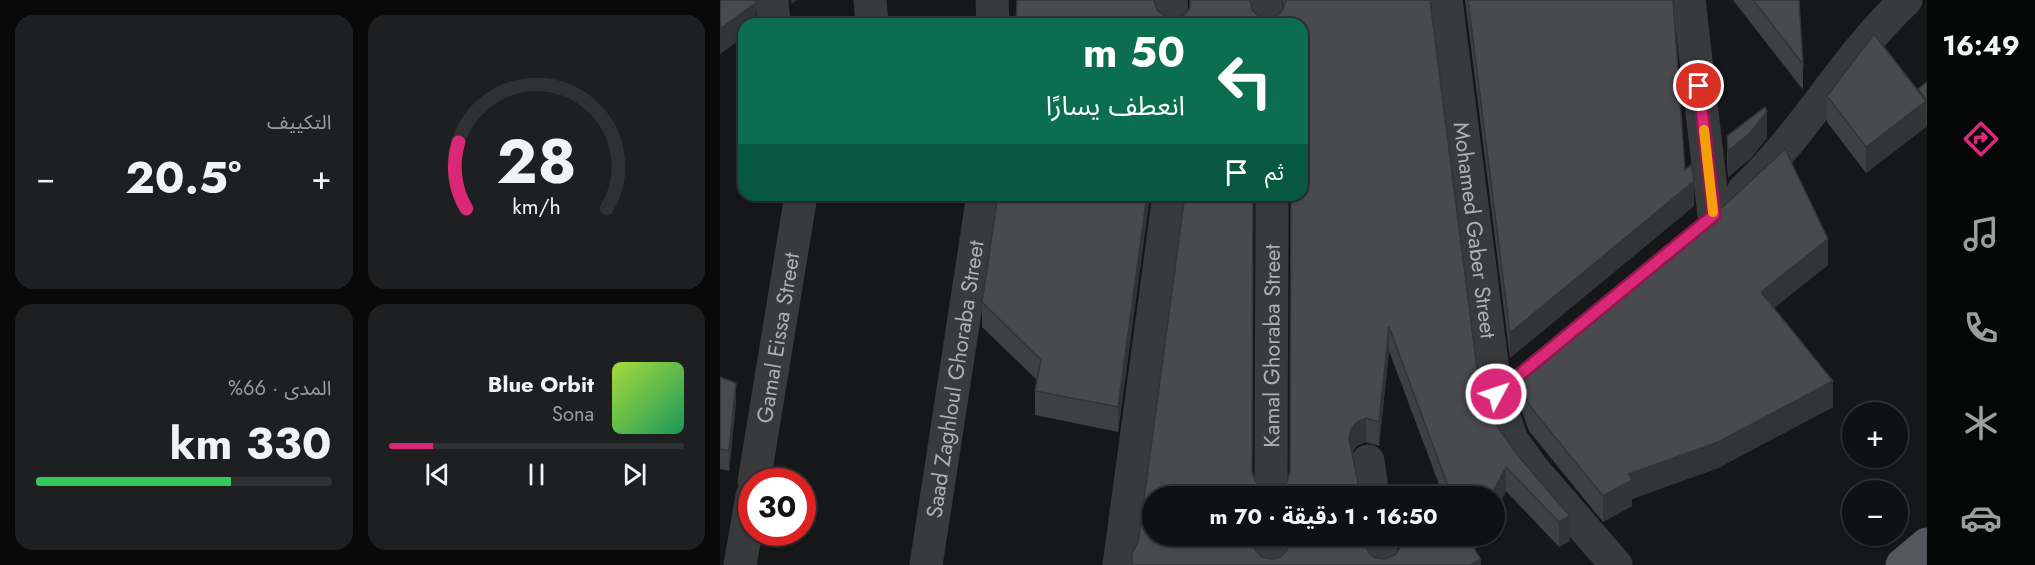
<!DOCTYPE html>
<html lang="ar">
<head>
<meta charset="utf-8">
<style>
	body { margin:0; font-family:Jost,"Noto Sans Arabic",sans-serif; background:#1e1f20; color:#f1f3f6; direction:rtl; height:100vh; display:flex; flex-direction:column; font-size:22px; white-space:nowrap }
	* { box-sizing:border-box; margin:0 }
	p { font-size:20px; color:#9c9d9f }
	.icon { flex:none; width:33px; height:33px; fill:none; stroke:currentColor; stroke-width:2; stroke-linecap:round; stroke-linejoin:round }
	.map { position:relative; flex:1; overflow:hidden; direction:ltr }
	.drawer { display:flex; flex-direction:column; gap:15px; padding:15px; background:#09090a; width:720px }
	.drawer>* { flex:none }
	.guide { position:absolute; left:18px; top:18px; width:570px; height:183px; border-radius:18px; box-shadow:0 2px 4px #0004,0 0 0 2px #303132; direction:rtl; background:#0b6e4f; color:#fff; overflow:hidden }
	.fabs { position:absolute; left:1122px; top:402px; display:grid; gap:12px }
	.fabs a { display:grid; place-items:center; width:66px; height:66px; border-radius:50%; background:#101112; box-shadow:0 2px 4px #0004,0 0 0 2px #303132; font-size:30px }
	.speed { position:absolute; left:18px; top:468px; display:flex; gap:12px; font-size:30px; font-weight:700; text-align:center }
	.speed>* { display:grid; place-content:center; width:78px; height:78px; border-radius:50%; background:#101112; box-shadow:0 2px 4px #0004,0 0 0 2px #303132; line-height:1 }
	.speed .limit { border:9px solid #d22; background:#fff; color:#111 }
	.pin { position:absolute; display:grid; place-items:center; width:51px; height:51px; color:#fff; margin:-26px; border:3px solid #fff; border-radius:50%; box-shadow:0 2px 6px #0007 }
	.me { position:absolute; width:66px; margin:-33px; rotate:50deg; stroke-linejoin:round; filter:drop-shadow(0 0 4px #0008) }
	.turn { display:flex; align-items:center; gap:21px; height:126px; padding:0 24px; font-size:27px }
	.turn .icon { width:78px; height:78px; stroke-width:2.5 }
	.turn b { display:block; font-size:42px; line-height:51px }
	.then { display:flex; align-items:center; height:57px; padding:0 24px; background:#0003; gap:12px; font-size:22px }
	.big { font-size:45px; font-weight:700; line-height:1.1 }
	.drawer .widget { flex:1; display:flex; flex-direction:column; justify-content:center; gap:9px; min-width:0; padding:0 21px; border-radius:18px; background:#1e1f20 }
	.drawer .dial { align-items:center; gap:0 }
	.dial svg { height:156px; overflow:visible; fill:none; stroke:#303132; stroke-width:7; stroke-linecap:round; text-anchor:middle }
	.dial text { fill:#f1f3f6; stroke:none }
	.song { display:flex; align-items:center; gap:18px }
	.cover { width:72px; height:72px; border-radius:9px; background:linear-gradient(135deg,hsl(80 70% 55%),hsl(150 70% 35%)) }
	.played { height:6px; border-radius:3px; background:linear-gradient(90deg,#db2777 15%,#303132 15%) }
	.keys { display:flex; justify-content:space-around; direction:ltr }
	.heat { display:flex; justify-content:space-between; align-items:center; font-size:33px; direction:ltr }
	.charge { height:9px; border-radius:4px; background:linear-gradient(90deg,#34c759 66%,#303132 0) }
	.drawer .tiles { flex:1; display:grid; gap:15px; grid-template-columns:repeat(2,1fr) }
	.trip { position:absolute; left:422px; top:486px; width:363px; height:60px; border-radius:30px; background:#101112; box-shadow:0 2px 4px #0004,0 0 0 2px #303132; font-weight:700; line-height:60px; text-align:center; direction:rtl }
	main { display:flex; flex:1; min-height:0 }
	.tab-bar { display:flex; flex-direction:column; width:108px; justify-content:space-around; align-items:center; background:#060707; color:#9c9d9f }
	.tab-bar .icon { width:42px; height:42px }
	.tab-bar .current { color:#db2777 }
	.tab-bar b { font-size:27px; color:#f1f3f6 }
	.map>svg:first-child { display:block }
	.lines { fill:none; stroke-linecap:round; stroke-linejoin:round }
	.minor { stroke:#383a3c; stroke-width:33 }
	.major { stroke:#54585b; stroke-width:33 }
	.wall { fill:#3e4042 }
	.shaded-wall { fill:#323436 }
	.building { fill:#484a4d; stroke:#323436; stroke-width:1.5 }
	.route-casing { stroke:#8e194d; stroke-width:15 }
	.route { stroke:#db2777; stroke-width:10 }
	.slow { stroke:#f59e0b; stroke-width:10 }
	.labels { text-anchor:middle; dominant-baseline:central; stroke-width:6; stroke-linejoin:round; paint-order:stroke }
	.street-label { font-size:22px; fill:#aab1b6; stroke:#111213 }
</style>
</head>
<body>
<main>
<nav class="tab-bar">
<b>16:49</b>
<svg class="icon current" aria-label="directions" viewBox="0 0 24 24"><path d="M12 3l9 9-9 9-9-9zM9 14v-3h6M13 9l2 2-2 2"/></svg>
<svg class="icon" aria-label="music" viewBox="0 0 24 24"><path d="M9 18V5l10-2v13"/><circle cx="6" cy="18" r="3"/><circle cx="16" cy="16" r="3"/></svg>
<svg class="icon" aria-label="phone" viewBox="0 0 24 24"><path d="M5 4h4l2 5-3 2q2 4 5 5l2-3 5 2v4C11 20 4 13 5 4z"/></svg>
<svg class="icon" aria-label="climate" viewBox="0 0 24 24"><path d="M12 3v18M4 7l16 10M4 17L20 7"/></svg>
<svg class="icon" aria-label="car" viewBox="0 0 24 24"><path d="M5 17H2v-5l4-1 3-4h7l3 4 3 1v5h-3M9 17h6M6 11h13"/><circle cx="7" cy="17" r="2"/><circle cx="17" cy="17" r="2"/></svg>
</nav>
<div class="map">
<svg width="1207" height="565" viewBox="0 0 1207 565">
	<rect width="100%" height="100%" fill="#161718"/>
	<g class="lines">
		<g class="minor">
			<polyline points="52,0 54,24"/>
			<polyline points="150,0 152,24"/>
			<polyline points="272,0 273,24"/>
			<polyline points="451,0 453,24"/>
			<polyline points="546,0 547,24"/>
			<path id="s1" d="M726,0l50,394 16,46 21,29 83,96"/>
			<polyline points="969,0 994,215"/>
			<path d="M1023,191c62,-58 101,-133 163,-191"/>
			<polyline points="648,461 653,496"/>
			<path id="s2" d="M34,482l47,-287"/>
			<path id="s3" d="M551,496l1,-301"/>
			<polyline points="659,536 663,565"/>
			<polyline points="20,565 32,496"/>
			<path id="s4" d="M206,565l57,-370"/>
			<polyline points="399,565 449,195"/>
			<polyline points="551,565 551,536"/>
		</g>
		<polyline class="major" points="1182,565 1207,544"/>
	</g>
	<g class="wall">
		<polygon points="297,0 434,0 437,10 445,16 455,18 464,15 470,8 470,0 530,0 532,10 539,16 548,18 557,16 563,9 563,0 710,0 758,376 777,426 799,457 850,516 850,541 839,547 786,491 774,514 774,496 698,496 723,495 669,351 659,446 646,442 637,446 632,452 638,483 651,490 651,496 432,496 432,536 532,536 532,541 535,550 542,557 552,559 560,557 567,550 570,541 570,536 644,536 644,543 649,553 655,558 665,559 675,555 680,548 678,536 763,536 755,550 761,559 750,565 412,565 412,553 418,543 465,195 533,195 532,472 535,480 541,487 552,490 561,488 567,482 570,472 571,195 582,195 582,24 296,24"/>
		<polygon points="745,0 953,0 965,170 974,206 790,358"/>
		<polygon points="1013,0 1079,0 1083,64 1083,90"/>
		<polygon points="1207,82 1207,127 1206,125 1206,127 1146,173 1107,122 1107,96 1198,91 1198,89"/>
		<polygon points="1007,136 1047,138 1030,159 1008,177 1007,163"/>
		<polygon points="430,195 398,432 315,415 315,391 317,380 262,327 262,302"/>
		<polygon points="1108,265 1054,308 1113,407 998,468 912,499 912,506 883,522 809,431 798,400 798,374"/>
		<polygon points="0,377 16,403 9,471 0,469"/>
	</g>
	<g class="shaded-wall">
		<polygon points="71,0 77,0 71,4"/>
		<polygon points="36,3 36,24 24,24 24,37 0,54 0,29"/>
		<polygon points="1206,101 1206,127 1146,173 1146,147"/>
		<polygon points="1047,111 1047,138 1030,159 1008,177 1008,151"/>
		<polygon points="974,181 974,206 790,358 790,333"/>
		<polygon points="427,195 430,195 398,432 398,407"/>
		<polygon points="1108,239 1108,265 1041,318 1041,292"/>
		<polygon points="669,327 669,351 659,446 659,422"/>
		<polygon points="1113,381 1113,407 998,468 912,499 912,506 883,522 883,496 909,474"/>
		<polygon points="16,383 16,403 9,471 9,451"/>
		<polygon points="646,418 646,442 637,446 631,454 629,439 631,429 637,422"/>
		<polygon points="786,467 786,491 774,514 774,496 771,496"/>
		<polygon points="550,493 550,496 540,496 541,496"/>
		<polygon points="850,516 850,541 839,547 839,522"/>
		<polygon points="750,536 763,536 748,564 748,540"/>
		<polygon points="761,559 761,565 750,565"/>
	</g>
	<g class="building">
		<polygon points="0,0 36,0 36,3 0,29"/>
		<polygon points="297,0 434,0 437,10 445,16 455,18 464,15 470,8 470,0 530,0 532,10 539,16 548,18 557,16 563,9 566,0 710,0 758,376 777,426 799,457 850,516 839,522 786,467 771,496 698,496 731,494 669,327 659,422 646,418 637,422 631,429 629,439 638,483 651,490 651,495 650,496 562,496 550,493 540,496 432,496 432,536 532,536 532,541 535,550 542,557 552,559 560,557 567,550 570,541 570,536 644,536 644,543 649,553 655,558 665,559 675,555 681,547 681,536 750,536 748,540 761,559 750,565 412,565 412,553 418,543 465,195 533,195 532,472 535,480 541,487 552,490 561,488 567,482 570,472 571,195 582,195 582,24 296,24"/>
		<polygon points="748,0 953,0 965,170 972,164 974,181 790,333"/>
		<polygon points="1033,0 1079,0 1083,64"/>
		<polygon points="1154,34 1206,101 1146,147 1107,96"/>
		<polygon points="1207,82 1207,101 1198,89"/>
		<polygon points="1045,107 1047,111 1030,133 1008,151 1007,136"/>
		<polygon points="1065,149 1108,239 1041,292 1113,381 998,442 909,474 912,480 883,496 809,405 798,374 1006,204"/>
		<polygon points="278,195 427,195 398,407 315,391 321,360 262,302"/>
		<polygon points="0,377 16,383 9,451 0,449"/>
	</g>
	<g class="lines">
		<g class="route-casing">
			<polyline id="route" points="776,394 994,215 979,86"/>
		</g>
		<use href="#route" class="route"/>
		<polyline class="slow" points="984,130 993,212"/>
	</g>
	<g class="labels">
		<g class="street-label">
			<text stroke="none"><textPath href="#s1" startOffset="232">Mohamed Gaber Street</textPath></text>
			<text stroke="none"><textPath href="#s2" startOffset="146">Gamal Eissa Street</textPath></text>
			<text stroke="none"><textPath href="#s3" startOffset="150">Kamal Ghoraba Street</textPath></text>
			<text stroke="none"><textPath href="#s4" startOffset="188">Saad Zaghloul Ghoraba Street</textPath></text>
		</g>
	</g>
</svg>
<div class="fabs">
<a>+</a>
<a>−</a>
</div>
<div class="speed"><div class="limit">30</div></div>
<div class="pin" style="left:979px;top:86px;background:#d93025"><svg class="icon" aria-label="arrive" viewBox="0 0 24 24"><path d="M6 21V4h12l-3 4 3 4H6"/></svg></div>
<svg class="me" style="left:776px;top:394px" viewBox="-20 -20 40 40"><circle r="17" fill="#db2777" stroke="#fff" stroke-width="3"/><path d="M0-11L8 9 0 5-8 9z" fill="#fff"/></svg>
<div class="trip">16:50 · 1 دقيقة · 70 m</div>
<div class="guide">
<div class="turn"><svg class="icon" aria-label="left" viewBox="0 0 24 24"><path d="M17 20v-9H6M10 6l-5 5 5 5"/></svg><div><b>50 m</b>انعطف يسارًا</div></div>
<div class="then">ثم<svg class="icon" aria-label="arrive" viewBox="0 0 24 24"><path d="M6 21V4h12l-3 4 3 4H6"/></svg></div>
</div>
</div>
<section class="drawer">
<div class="tiles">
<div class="widget dial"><svg viewBox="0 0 100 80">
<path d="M14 69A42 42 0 1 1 86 69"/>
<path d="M14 69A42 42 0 0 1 10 35" stroke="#db2777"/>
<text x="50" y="56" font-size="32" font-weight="700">28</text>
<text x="50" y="72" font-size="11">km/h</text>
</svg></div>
<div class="widget"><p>التكييف</p>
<div class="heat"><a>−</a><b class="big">20.5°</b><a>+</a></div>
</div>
<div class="widget">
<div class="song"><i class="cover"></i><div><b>Blue Orbit</b><p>Sona</p></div></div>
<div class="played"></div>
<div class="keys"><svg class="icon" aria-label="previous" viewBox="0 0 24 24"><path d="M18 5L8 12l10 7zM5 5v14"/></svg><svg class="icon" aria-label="pause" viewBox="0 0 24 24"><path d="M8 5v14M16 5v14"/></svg><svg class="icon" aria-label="next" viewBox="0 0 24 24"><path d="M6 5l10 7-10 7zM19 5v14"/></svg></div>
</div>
<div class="widget"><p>المدى · 66%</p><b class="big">330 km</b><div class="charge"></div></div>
</div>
</section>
</main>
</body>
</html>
